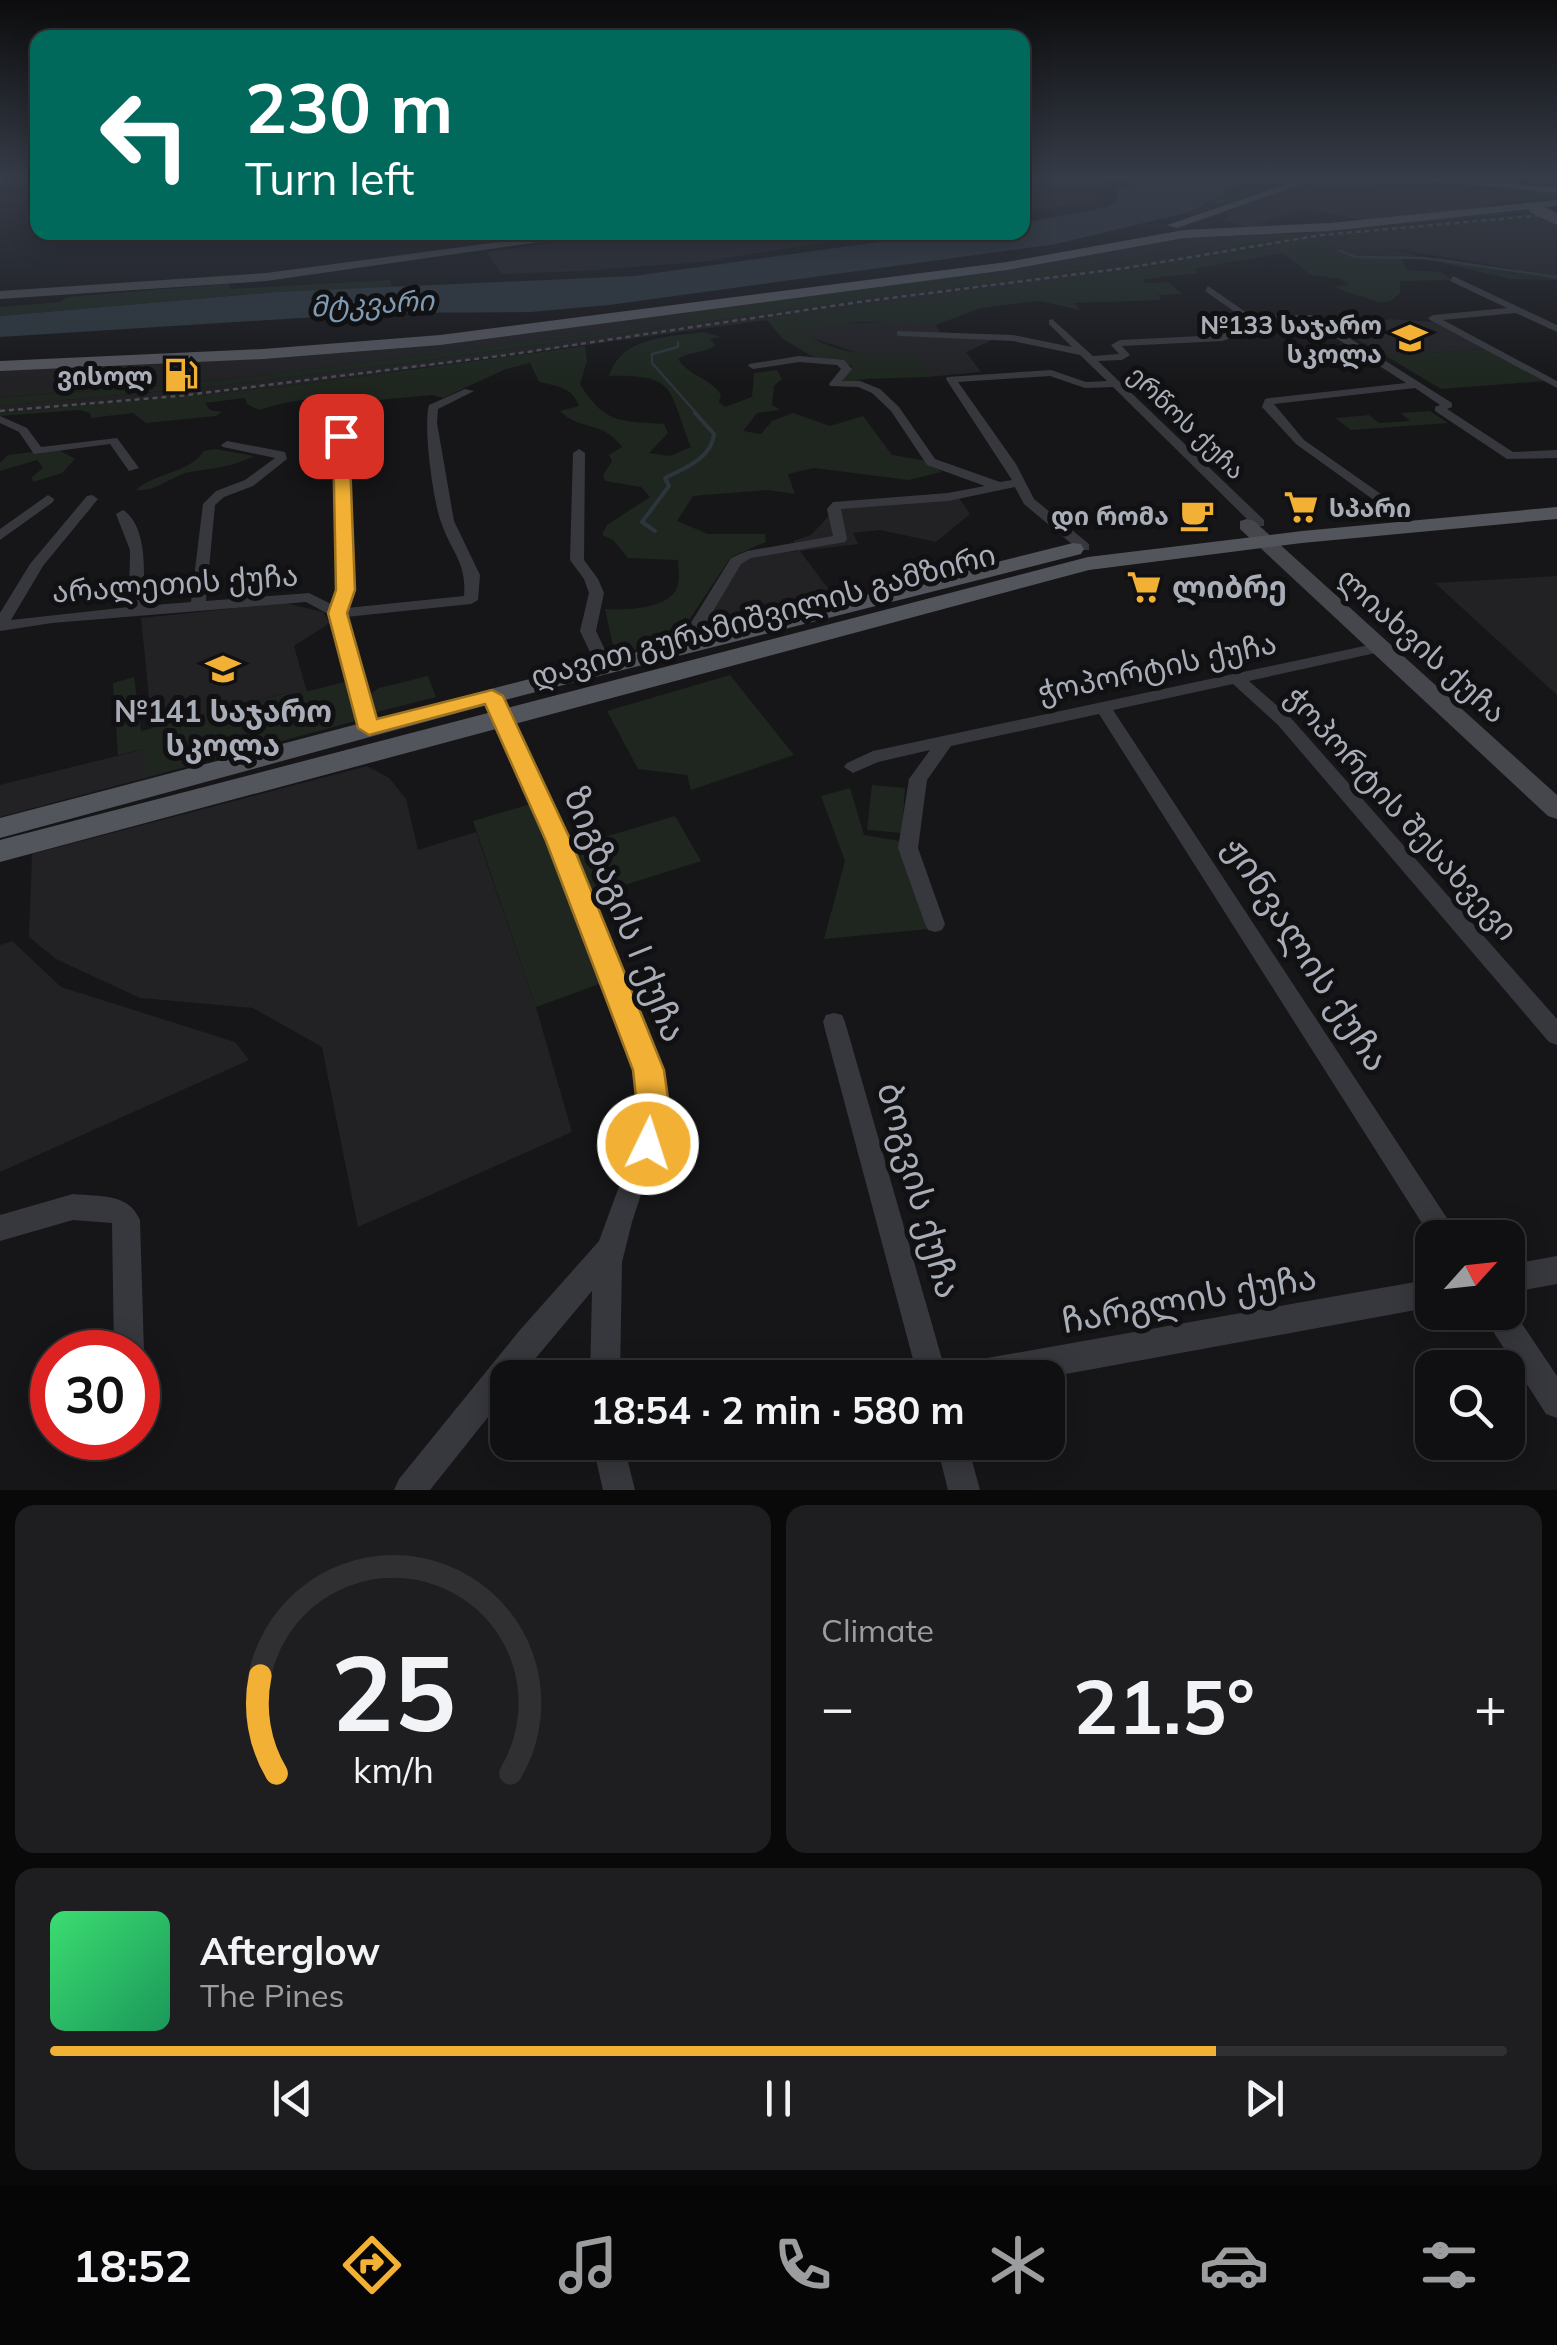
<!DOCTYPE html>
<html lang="en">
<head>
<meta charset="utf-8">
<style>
	body { margin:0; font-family:Mulish,"Noto Sans Georgian",sans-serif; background:#1e1e20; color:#f1f3f6; height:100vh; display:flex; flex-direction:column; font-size:38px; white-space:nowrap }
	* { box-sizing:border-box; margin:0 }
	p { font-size:32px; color:#9c9d9f }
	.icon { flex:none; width:55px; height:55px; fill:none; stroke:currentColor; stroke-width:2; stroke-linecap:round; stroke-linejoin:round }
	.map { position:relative; height:1490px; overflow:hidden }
	.drawer { display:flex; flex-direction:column; gap:15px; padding:15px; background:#09090a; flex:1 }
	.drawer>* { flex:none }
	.banner { position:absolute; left:30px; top:30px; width:1000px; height:210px; border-radius:20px; box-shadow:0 5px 25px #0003,0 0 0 2px #303032; background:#00695c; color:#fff; overflow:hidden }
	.needle { width:65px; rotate:63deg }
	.controls { position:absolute; left:1415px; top:1220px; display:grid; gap:20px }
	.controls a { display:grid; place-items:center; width:110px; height:110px; border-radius:20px; background:#101012; box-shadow:0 5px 25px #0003,0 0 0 2px #303032; font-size:50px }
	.speed { position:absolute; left:30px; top:1330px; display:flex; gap:20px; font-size:50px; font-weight:700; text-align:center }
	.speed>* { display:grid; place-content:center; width:130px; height:130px; border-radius:50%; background:#101012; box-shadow:0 5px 25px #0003,0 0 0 2px #303032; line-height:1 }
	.speed .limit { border:15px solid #d22; background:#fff; color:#111 }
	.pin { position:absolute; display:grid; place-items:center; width:85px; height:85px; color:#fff; margin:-42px; border-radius:20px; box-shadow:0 5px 15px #0006 }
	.me { position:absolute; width:110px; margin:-55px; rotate:4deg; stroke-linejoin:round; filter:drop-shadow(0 0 8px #0008) }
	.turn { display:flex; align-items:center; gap:35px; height:210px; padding:0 50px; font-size:45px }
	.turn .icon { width:130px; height:130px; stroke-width:2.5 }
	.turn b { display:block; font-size:70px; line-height:85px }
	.big { font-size:75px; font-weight:700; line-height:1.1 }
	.drawer .tile { flex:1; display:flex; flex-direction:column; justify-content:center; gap:15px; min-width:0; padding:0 35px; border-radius:20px; background:#1e1e20 }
	.drawer .dial { align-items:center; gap:0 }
	.dial svg { height:260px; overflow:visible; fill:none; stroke:#303032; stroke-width:7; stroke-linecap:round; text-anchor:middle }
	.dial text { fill:#f1f3f6; stroke:none }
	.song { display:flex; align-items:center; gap:30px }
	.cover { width:120px; height:120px; border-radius:15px; background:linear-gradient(135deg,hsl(140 70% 55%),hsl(150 70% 35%)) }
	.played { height:10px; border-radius:5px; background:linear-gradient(90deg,#f2b134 80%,#303032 80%) }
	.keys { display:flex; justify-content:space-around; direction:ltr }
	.heat { display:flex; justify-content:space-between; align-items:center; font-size:55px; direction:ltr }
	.drawer .tiles { flex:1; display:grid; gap:15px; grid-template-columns:1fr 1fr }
	.tile:last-child { grid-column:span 2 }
	.trip { position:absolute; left:490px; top:1360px; width:575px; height:100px; border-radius:20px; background:#101012; box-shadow:0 5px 25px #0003,0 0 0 2px #303032; font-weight:700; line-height:100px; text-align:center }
	.dock { display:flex; height:160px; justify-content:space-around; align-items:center; background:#060607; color:#9c9d9f }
	.dock .icon { width:70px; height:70px }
	.dock .active { color:#f2b134 }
	.dock b { font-size:45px; color:#f1f3f6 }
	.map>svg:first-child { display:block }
	.built { fill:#222225 }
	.green { fill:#1e261f }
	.water { fill:#2c353c }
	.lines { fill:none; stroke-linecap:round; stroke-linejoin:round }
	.stream-far1 { stroke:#2c353c; stroke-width:2.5 }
	.stream { stroke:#2c353c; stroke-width:4 }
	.street { fill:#37383d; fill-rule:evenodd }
	.secondary { fill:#45474d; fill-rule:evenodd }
	.primary { fill:#53555c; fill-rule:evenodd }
	.rail { stroke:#4a4c52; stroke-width:2.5; stroke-dasharray:5 4; stroke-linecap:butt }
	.primary-bridge { stroke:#53555c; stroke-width:11 }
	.route { fill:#f2b134; stroke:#9d7322; stroke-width:2.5 }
	.labels { text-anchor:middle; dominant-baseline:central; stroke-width:10; stroke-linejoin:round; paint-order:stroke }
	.far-poi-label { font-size:25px; font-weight:bold; fill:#a8adb8; stroke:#111113; text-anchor:end }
	.far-street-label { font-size:25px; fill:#a8adb8; stroke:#111113 }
	.far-water-label { font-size:28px; font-style:italic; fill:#7f9bb3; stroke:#111113 }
	.street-label { font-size:30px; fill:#a8adb8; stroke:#111113 }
	.poi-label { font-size:30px; font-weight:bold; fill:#a8adb8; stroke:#111113; text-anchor:start }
	.near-street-label { font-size:35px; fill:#a8adb8; stroke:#111113 }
</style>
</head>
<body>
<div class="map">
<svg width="1557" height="1490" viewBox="0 0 1557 1490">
	<rect width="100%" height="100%" fill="#161618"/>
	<g class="built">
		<polygon points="1040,177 1141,177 1079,186 1076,190 1103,198 1023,213 1023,180"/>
		<polygon points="1354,177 1390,190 1439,184 1473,194 1501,193 1545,200 1502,201 1485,207 1367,221 1299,207 1261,224 1276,227 1249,228 1225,220 1233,210 1280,192 1325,179"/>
		<polygon points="1557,211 1557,215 1339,234 1129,270 282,387 0,413 0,406 208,387 429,360 1122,265 1311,234"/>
		<polygon points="1549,220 1557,224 1556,276 1402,250 1373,252 1334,248 1323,242 1326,239"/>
		<polygon points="1249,231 1226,243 1113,262 1003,276 977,273 1194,235"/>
		<polygon points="633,232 885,232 885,233 700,262 581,271 502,274 487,252"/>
		<polygon points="680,312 690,322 225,380 0,398 0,369 335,351"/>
		<polygon points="1388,319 1434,322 1485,349 1386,356 1336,327 1380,324"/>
		<polygon points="896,322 936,325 940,332 997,338 966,352 981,372 927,377 915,356 867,356 812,338 801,331 832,324"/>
		<polygon points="923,499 960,499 970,514 936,542 880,530 853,533 858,544 800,551 836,599 698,633 732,568 754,555 798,551 793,541 811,535 838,506"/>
		<polygon points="1557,576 1557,695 1435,583"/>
		<polygon points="285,603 323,612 330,623 294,646 307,692 289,696 287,693 152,728 141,618"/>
		<polygon points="145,749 145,778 0,817 0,785"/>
		<polygon points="367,766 389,778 406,799 418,850 476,832 536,1007 572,1132 358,1227 322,1047 253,1008 140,998 56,959 29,937 32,854"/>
		<polygon points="12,941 61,987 235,1042 249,1060 0,1172 0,945"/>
	</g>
	<g class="green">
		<polygon points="1251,177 1308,177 1198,213 1190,212"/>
		<polygon points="1354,177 1400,177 1557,192 1557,200 1501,193 1473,194 1439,184 1390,190"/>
		<polygon points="1524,208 1533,212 1311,234 1122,265 429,360 208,387 0,406 0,398 225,380 688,322 680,312 977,273 1003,276 1113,262 1226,243 1249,231 1297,234"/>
		<path d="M1557,215l-8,5 -223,19 -2,4c30,14 63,2 93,12l-15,4 5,11 34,2 11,8 -52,1v12l-9,8 -12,2c-16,-9 -30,-7 -45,-17l15,-1 -8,-6 -30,-4 -29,-22 -88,16 4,4c-18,3 -37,3 -56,7l5,3 21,-1 14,12 -24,1 4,5 -88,3 6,7 -40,-9 -59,7 -45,17 -76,-3 -58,9c31,24 76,25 114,25l11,21 -62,2 -25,5 13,-18 -40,-9 -30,-18 -18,-21 364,-48 210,-36z"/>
		<polygon points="1434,257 1555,276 1557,272 1557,280 1510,279 1443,263"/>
		<polygon points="390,280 392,287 276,292 0,316 0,307 60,302 67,297 229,284 230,289"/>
		<path d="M704,332l17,5 -11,2 5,6c-10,9 -26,6 -37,14 10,16 31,19 43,35l-2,8 6,5 27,-10 2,-24 23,-3 5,9 -8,7 -2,19 8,5 -23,3 -14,18 18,3 11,-13 21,-8 37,13 33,-10 29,39 36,6 14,11 -33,8 -95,-12 -26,6 7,20 -27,-4 -75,6 -16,25 31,13h57l1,8 -35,15 -54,81 -62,17 -10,-46c20,1 68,1 73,-25 2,-7 0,-17 0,-24l-50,-2 -15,-18 -11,-5 5,-10 43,-28 -9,-10 -36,-6 -2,-6 9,-14 -3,-6 13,-8c-21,-28 -41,-15 -62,-36l19,-5c-7,-19 -22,-20 -40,-24l-9,-19 -24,6 -63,29 -10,-3 -56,5v6l-10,1 -4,-9 -28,5 -1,-5c-28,0 -50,4 -75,12l-12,-6 -2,-6 -40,5 5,7 12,2 -6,4 -70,7 -13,-10 -42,5 -1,-5 -11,-3 -79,6v-3l282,-26 303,-41 2,15 -7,23c25,40 40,37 84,40l4,9 -19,20 21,3 21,-9c-23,-56 -12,-73 -82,-71 13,-40 59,-39 95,-44z"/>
		<polygon points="1485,349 1546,381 1441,389 1386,356"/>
		<polygon points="1430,411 1448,423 1351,430 1335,418 1369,415 1379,423 1410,421 1401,413"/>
		<polygon points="57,449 75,459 62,473 33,482 32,477 43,468 37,460 0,471 0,463 8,455"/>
		<path d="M215,449l39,7c-28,13 -36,11 -64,16 -19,4 -33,20 -54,18 20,-18 54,-17 68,-39z"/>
		<polygon points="730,675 794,755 691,790 687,775 638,769 607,711"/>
		<polygon points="428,676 436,697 369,714 365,697 379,688"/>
		<polygon points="134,677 141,731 288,693 289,696 349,681 359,720 145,778 145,749 118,755 113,683"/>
		<polygon points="872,785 905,788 902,833 867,830"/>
		<polygon points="850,788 864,835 900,841 928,929 824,939 845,861 821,796"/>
		<polygon points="534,803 602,983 536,1007 473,821"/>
		<polygon points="675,816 701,861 593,895 571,847"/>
	</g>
	<polygon class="water" points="1166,177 1251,177 1190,212 1056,244 609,305 531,312 381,313 0,337 0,316 276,292 634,276 922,236 1022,232 1023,223 1108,207 1118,201 1117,190"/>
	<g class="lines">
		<g class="stream-far1">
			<polyline points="1205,199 1222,202"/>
			<polyline points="1340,251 1355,257 1423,258 1557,277"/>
			<polyline points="678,342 678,347 652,354 652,363 698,415"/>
		</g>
		<path class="stream" d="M655,531l-13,-9 27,-36 -4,-8c20,-10 47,-20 49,-44l-19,-21"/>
		<g class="street">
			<polygon points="1453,276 1557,325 1557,332 1516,313 1443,320 1557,381 1557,388 1430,320 1428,318 1433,315 1507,308 1450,281"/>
			<polygon points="1208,286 1250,315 1313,315 1452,403 1452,407 1447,409 1513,452 1557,450 1557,458 1507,459 1435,411 1435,407 1440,405 1415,388 1274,404 1304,440 1408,513 1406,516 1396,516 1296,444 1262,407 1265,399 1269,398 1406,383 1308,320 1257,321 1261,324 1258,326 1265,327 1265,331 1242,333 1223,341 1122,346 1130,355 1122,360 1098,361 1264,520 1264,526 1254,526 1113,387 1085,388 1050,376 958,382 1016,464 1034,499 1089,544 1089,550 1079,550 1024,504 1015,487 948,501 841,509 847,539 845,542 751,558 741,564 690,650 678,650 676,647 731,558 747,551 833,536 827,509 833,502 948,493 985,486 927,465 891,411 872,393 858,387 830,386 829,384 841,369 837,365 799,362 753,369 748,366 749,364 799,356 844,360 852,369 842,381 860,381 880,389 899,407 935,459 1000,482 1012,480 946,379 947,377 1051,370 1086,382 1107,381 1080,355 1013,341 900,336 897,335 897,331 1013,335 1072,347 1049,324 1049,320 1052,319 1093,356 1119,354 1111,345 1120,340 1221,335 1237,328 1255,326 1205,291"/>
			<path d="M465,389l9,2 -36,18 -1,14 17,98 26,54 -2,25 -7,4 -125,13 32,112 -3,4 -6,1 -9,-5 -30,-114 -24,-13 -254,21 -52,8v-18l30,-49 57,-68 5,-1 6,4 -55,67 -32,54 118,-13 1,-57 -14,-36 7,-4c26,17 21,68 20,96l48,-4 12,-98 13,-13 29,-11 30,-22 -52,-11 -2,-2 6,-4 58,11 2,7 -34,27 -29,11 -9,8 -9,96 103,-8 24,12 6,-15 -1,-136 -8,-33 6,-3 6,3 8,33 3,136 -6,18 117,-12c3,-34 -13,-44 -23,-74 -8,-22 -18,-96 -12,-117z"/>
			<polygon points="0,416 27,428 41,447 117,438 139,468 129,471 110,444 34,454 19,432 0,423"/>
			<polygon points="579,449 585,453 584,560 598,579 604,593 596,631 613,667 605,672 597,667 580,631 589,593 584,579 570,560 573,453"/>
			<polygon points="48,495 54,499 53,502 0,540 0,529"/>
			<polygon points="1383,642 1391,647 1389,650 1249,681 1290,717 1557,1019 1557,1045 1549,1042 1278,725 1233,684 1113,710 1460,1238 1432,1239 1099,714 951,746 927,780 918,848 945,924 942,930 935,932 928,930 925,924 898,848 909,779 930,750 878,762 853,773 844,767 847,763 873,751"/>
			<polygon points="503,713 511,718 568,841 660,1070 662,1098 658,1142 632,1222 622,1262 620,1378 590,1378 592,1291 519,1378 508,1378 508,1392 430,1490 394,1490 399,1479 520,1330 599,1241 628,1162 637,1121 636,1070 548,841 495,718"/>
			<polygon points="834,1013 842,1015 845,1022 946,1373 949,1368 959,1363 1432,1279 1432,1307 1044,1378 918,1378 823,1022 826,1015"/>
			<path d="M73,1194c26,3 55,-2 67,26l4,132 -6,11v-11h-24l-2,-129 -39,-3 -73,21v-26z"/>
			<polygon points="1557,1256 1557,1284 1508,1293 1508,1265"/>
			<polygon points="1508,1303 1557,1376 1557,1418 1546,1414 1487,1322 1483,1312 1508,1312"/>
			<polygon points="592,1442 623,1442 635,1490 603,1490"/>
			<polygon points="936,1442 967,1442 980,1490 948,1490"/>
		</g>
		<g class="secondary">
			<polygon points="575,232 609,232 266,281 0,299 0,291 266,273"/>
			<polygon points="1247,519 1254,521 1557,795 1557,819 1548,816 1240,529 1240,521"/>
		</g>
		<g class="primary">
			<polygon points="1307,177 1323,177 1177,228 1167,225"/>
			<polygon points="1413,177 1556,187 1557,193 1418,180"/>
			<polygon points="1557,200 1557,206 1329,231 1184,238 1007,270 440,345 263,359 0,371 0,361 263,349 440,335 1007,262 1184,230 1329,223"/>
			<polygon points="1557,507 1557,519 1302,543 1089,570 0,862 0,840 1088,557 1302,531"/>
			<polygon points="1073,543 1081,544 1084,549 1081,554 524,695 0,838 0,818 506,685"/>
		</g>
		<polyline class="rail" points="0,411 179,396 507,355 859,302 1126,268 1322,235 1557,214"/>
		<polyline class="primary-bridge" points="1534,208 1557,219"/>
	</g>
	<linearGradient id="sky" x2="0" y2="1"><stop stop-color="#0c0c0d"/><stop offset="0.46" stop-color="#363c48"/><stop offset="1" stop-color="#363c48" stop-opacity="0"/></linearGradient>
	<rect width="1557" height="386" fill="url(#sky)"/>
	<polygon class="route" points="341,431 349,436 355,590 347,613 377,719 492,690 503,696 571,841 664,1070 669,1106 660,1155 648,1159 636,1155 632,1144 637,1106 633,1070 546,841 485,704 369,735 358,728 328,613 336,590 333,436"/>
	<defs>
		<g id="school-bare" transform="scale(2.7)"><path d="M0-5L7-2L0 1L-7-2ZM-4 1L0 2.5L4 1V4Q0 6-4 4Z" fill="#f2b134" stroke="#111113" stroke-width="2.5" paint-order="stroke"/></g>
		<g id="fuel-bare" transform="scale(2.7)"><path d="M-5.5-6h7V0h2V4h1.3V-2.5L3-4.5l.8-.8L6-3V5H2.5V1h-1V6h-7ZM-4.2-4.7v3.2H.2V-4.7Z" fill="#f2b134" stroke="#111113" stroke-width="2.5" paint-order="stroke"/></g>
		<g id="supermarket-bare" transform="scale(2.7)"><path d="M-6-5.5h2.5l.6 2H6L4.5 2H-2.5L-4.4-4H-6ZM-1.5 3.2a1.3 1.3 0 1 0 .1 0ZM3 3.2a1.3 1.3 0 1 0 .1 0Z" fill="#f2b134" stroke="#111113" stroke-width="2.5" paint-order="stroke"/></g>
		<g id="cafe-bare" transform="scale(2.7)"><path d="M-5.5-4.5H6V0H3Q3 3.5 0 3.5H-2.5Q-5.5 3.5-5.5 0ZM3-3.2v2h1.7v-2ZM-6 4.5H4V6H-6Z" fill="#f2b134" stroke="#111113" stroke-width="2.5" paint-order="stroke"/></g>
	</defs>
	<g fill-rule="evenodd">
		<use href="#school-bare" x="1410" y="338"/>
		<use href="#fuel-bare" x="181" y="375"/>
		<use href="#supermarket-bare" x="1301" y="507"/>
		<use href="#cafe-bare" x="1197" y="515"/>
		<use href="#supermarket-bare" x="1144" y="587"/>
		<use href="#school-bare" x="223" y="669"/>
	</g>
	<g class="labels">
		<g class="far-poi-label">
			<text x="1382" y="324">№133 საჯარო<tspan x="1382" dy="29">სკოლა</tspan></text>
			<text x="153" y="375">ვისოლ</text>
			<text x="1329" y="507" text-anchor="start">სპარი</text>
			<text x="1169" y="515">დი რომა</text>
		</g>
		<g class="far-street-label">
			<text transform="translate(1187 422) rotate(44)">ერწოს ქუჩა</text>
		</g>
		<g class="far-water-label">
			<text transform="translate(372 303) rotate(-3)">მტკვარი</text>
		</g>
		<g class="street-label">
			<text transform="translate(175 583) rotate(-4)">არალეთის ქუჩა</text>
			<text transform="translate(763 615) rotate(-15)">დავით გურამიშვილის გამზირი</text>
			<text transform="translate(1422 645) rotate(42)">ლიახვის ქუჩა</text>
			<text transform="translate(1157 667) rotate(-12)">ჭოპორტის ქუჩა</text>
			<text transform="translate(1402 813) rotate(48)">ჭოპორტის შესახვევი</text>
		</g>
		<g class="poi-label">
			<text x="1172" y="587">ლიბრე</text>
			<text x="223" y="711" text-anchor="middle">№141 საჯარო<tspan x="223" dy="34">სკოლა</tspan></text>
		</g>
		<g class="near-street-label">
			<text transform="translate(626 914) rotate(68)">ზიგზაგის I ქუჩა</text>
			<text transform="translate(1307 953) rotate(57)">ჟინვალის ქუჩა</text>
			<text transform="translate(920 1190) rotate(74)">ბოგვის ქუჩა</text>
			<text transform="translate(1189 1298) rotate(-10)">ჩარგლის ქუჩა</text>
		</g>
	</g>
</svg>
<div class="controls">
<a><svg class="needle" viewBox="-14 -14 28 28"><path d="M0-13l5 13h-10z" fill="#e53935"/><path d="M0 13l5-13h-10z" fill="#9c9d9f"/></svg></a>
<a><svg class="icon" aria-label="search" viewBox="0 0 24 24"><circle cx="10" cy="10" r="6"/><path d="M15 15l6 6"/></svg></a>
</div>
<div class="speed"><div class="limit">30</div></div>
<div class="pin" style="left:341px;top:436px;background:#d93025"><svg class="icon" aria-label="arrive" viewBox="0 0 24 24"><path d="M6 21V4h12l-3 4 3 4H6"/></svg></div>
<svg class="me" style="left:648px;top:1144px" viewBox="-20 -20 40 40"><circle r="17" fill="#f2b134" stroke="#fff" stroke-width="3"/><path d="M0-11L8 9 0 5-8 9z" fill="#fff"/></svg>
<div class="trip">18:54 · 2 min · 580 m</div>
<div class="banner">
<div class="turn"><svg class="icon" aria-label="left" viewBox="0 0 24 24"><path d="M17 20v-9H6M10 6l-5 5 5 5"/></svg><div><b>230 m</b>Turn left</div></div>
</div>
</div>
<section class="drawer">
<div class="tiles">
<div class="tile dial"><svg viewBox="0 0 100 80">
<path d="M14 69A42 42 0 1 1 86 69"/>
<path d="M14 69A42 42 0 0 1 9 39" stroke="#f2b134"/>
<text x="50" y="56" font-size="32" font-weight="700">25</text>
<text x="50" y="72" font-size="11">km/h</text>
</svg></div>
<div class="tile"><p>Climate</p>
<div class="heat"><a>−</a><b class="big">21.5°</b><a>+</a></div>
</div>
<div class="tile">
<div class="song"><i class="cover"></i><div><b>Afterglow</b><p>The Pines</p></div></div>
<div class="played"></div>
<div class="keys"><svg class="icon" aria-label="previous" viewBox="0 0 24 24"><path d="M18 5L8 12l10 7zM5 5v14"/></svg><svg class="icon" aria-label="pause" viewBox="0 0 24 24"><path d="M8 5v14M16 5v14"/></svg><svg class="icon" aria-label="next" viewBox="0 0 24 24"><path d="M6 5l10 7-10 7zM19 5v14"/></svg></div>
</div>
</div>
</section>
<nav class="dock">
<b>18:52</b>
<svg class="icon active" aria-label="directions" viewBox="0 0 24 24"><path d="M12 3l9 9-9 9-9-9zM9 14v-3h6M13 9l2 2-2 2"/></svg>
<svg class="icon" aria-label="music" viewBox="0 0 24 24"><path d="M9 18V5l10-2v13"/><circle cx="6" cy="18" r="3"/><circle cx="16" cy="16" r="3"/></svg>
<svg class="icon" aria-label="phone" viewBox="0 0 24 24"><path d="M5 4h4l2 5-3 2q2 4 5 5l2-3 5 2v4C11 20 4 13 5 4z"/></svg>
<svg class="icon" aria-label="climate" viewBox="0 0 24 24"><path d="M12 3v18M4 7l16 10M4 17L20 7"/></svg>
<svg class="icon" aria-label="car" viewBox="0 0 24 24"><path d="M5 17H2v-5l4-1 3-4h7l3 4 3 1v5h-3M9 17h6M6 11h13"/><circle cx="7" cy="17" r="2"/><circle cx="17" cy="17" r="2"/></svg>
<svg class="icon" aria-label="filters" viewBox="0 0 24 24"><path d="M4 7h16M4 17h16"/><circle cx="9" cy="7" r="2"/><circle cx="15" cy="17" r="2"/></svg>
</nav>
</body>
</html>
